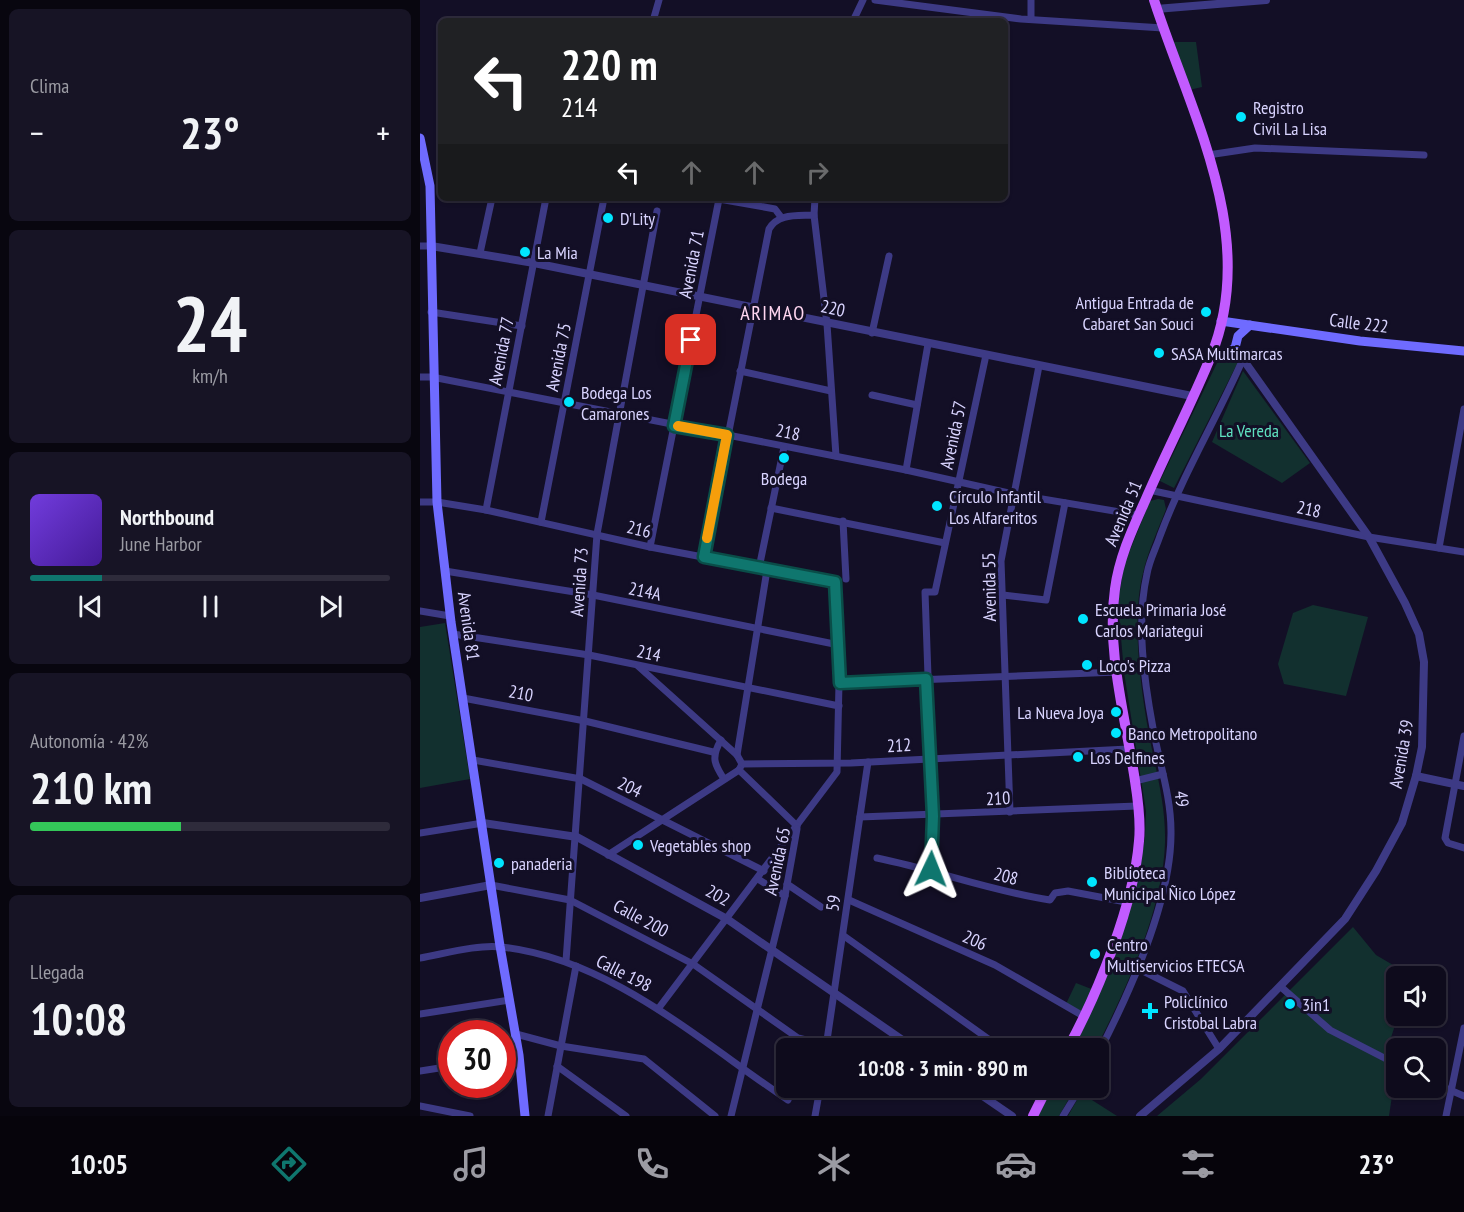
<!DOCTYPE html>
<html lang="es">
<head>
<meta charset="utf-8">
<style>
	body { margin:0; font-family:"PT Sans Narrow",sans-serif; background:#171425; color:#f1f3f6; height:100vh; display:flex; flex-direction:column; font-size:22px; white-space:nowrap }
	* { box-sizing:border-box; margin:0 }
	p { font-size:20px; color:#9b9ba3 }
	.icon { flex:none; width:33px; height:33px; fill:none; stroke:currentColor; stroke-width:2; stroke-linecap:round; stroke-linejoin:round }
	.map { position:relative; flex:1; overflow:hidden }
	.details { display:flex; flex-direction:column; gap:9px; padding:9px; background:#08060f; width:420px }
	.details>* { flex:none }
	.guide { position:absolute; left:18px; top:18px; width:570px; height:183px; border-radius:9px; box-shadow:0 2px 4px #0004,0 0 0 2px #2e2b3b; background:#202124; color:#fff; overflow:hidden }
	.controls { position:absolute; left:966px; top:966px; display:grid; gap:12px }
	.controls a { display:grid; place-items:center; width:60px; height:60px; border-radius:9px; background:#0e0b1c; box-shadow:0 2px 4px #0004,0 0 0 2px #2e2b3b; font-size:30px }
	.speed { position:absolute; left:18px; top:1020px; display:flex; gap:12px; font-size:30px; font-weight:700; text-align:center }
	.speed>* { display:grid; place-content:center; width:78px; height:78px; border-radius:50%; background:#0e0b1c; box-shadow:0 2px 4px #0004,0 0 0 2px #2e2b3b; line-height:1 }
	.speed .limit { border:9px solid #d22; background:#fff; color:#111 }
	.pin { position:absolute; display:grid; place-items:center; width:51px; height:51px; color:#fff; margin:-26px; border-radius:12px; box-shadow:0 3px 9px #0006 }
	.me { position:absolute; width:66px; margin:-33px; rotate:2deg; stroke-linejoin:round; filter:drop-shadow(0 0 4px #0008) }
	.turn { display:flex; align-items:center; gap:21px; height:126px; padding:0 24px; font-size:27px }
	.turn .icon { width:78px; height:78px; stroke-width:2.5 }
	.turn b { display:block; font-size:42px; line-height:51px }
	.lanes { display:flex; align-items:center; height:57px; padding:0 24px; background:#0003; justify-content:center; gap:30px; direction:ltr }
	.lanes .off { opacity:.35 }
	.big { font-size:45px; font-weight:800; line-height:1.1 }
	.details .card { flex:1; display:flex; flex-direction:column; justify-content:center; gap:9px; min-width:0; padding:0 21px; border-radius:9px; background:#171425 }
	.details .dial { align-items:center; gap:0 }
	.dial b { font-size:78px; line-height:1 }
	.song { display:flex; align-items:center; gap:18px }
	.cover { width:72px; height:72px; border-radius:9px; background:linear-gradient(135deg,hsl(260 70% 55%),hsl(260 70% 35%)) }
	.played { height:6px; border-radius:3px; background:linear-gradient(90deg,#0f766e 20%,#2e2b3b 20%) }
	.keys { display:flex; justify-content:space-around; direction:ltr }
	.heat { display:flex; justify-content:space-between; align-items:center; font-size:33px; direction:ltr }
	.charge { height:9px; border-radius:4px; background:linear-gradient(90deg,#34c759 42%,#2e2b3b 0) }
	.trip { position:absolute; left:356px; top:1038px; width:333px; height:60px; border-radius:9px; background:#0e0b1c; box-shadow:0 2px 4px #0004,0 0 0 2px #2e2b3b; font-weight:800; line-height:60px; text-align:center }
	.dock { display:flex; height:96px; justify-content:space-around; align-items:center; background:#06040b; color:#9b9ba3 }
	.dock .icon { width:42px; height:42px }
	.dock .active { color:#0f766e }
	.dock b { font-size:27px; color:#f1f3f6 }
	main { display:flex; flex:1; min-height:0 }
	.map>svg:first-child { display:block }
	.green { fill:#12302f }
	.lines { fill:none; stroke-linecap:round; stroke-linejoin:round }
	.minor { stroke:#3d3a85; stroke-width:7 }
	.tertiary { stroke:#3d3a85; stroke-width:8 }
	.secondary { stroke:#6f6bff; stroke-width:9 }
	.primary { stroke:#c25bff; stroke-width:10 }
	.route-casing { stroke:#0a4d48; stroke-width:15 }
	.route { stroke:#0f766e; stroke-width:10 }
	.slow { stroke:#f59e0b; stroke-width:10 }
	.poi-dot { fill:#00e5ff; stroke:#130f26; stroke-width:2 }
	.labels { text-anchor:middle; dominant-baseline:central; stroke-width:6; stroke-linejoin:round; paint-order:stroke }
	.poi-label { font-size:18px; fill:#d9d4ff; stroke:#130f26; text-anchor:start }
	.street-label { font-size:18px; fill:#d9d4ff; stroke:#130f26 }
	.park-label { font-size:18px; fill:#5fe0c0; stroke:#130f26 }
	.neighbourhood-label { font-size:20px; letter-spacing:1.5px; fill:#ffd6f0; stroke:#130f26 }
</style>
</head>
<body>
<main>
<section class="details">
<div class="card"><p>Clima</p>
<div class="heat"><a>−</a><b class="big">23°</b><a>+</a></div>
</div>
<div class="card dial"><b>24</b><p>km/h</p></div>
<div class="card">
<div class="song"><i class="cover"></i><div><b>Northbound</b><p>June Harbor</p></div></div>
<div class="played"></div>
<div class="keys"><svg class="icon" aria-label="previous" viewBox="0 0 24 24"><path d="M18 5L8 12l10 7zM5 5v14"/></svg><svg class="icon" aria-label="pause" viewBox="0 0 24 24"><path d="M8 5v14M16 5v14"/></svg><svg class="icon" aria-label="next" viewBox="0 0 24 24"><path d="M6 5l10 7-10 7zM19 5v14"/></svg></div>
</div>
<div class="card"><p>Autonomía · 42%</p><b class="big">210 km</b><div class="charge"></div></div>
<div class="card"><p>Llegada</p><b class="big">10:08</b></div>
</section>
<div class="map">
<svg width="1044" height="1116" viewBox="0 0 1044 1116">
	<rect width="100%" height="100%" fill="#130f26"/>
	<g class="green">
		<polygon points="753,42 776,42 782,87 769,90"/>
		<polygon points="816,357 819,360 754,488 740,481 797,363"/>
		<polygon points="823,371 890,463 862,483 792,442"/>
		<path d="M738,499l6,1 2,9c-8,21 -18,42 -23,64 -12,47 -2,119 7,167 7,35 16,67 15,103 -2,66 -39,147 -69,205h-24l67,-174 6,-37 1,-26 -22,-139 -6,-69 6,-38 26,-64z"/>
		<polygon points="893,605 948,617 926,696 864,684 858,664 873,613"/>
		<polygon points="25,623 50,779 0,788 0,627"/>
		<polygon points="933,927 956,955 990,975 976,976 978,1016 966,1053 975,1076 969,1116 737,1116 781,1079"/>
		<polygon points="656,983 674,990 663,1013 646,1004"/>
		<polygon points="631,1088 655,1088 639,1116 616,1116"/>
		<polygon points="661,1093 697,1116 648,1116"/>
	</g>
	<g class="lines">
		<g class="minor">
			<polyline points="455,0 601,19 743,28"/>
			<polyline points="611,19 611,0"/>
			<polyline points="233,21 239,0"/>
			<polyline points="433,21 443,0"/>
			<polyline points="788,155 835,148 1004,155"/>
			<polyline points="395,198 394,215 407,324 416,456"/>
			<polyline points="0,246 11,246"/>
			<polyline points="60,253 72,198"/>
			<polyline points="11,312 102,326"/>
			<polyline points="452,333 469,256"/>
			<polyline points="320,371 411,391"/>
			<polyline points="0,377 12,377 486,470 593,494 718,515"/>
			<polyline points="452,395 497,405"/>
			<polyline points="486,470 508,344"/>
			<polyline points="729,490 949,537 1044,552"/>
			<polyline points="0,502 17,502 66,510 230,547 415,582 419,683 417,772 238,1009"/>
			<polyline points="351,508 525,543"/>
			<polyline points="66,510 126,198"/>
			<polyline points="423,521 426,579"/>
			<polyline points="121,522 184,198"/>
			<polyline points="230,547 299,199 355,209 361,217"/>
			<polyline points="1019,548 1044,409"/>
			<path d="M284,557l65,-328c9,-16 28,-13 45,-14"/>
			<polyline points="339,568 364,447"/>
			<polyline points="25,571 173,595 419,645"/>
			<polyline points="583,595 626,600 645,503"/>
			<polyline points="0,611 30,616"/>
			<polyline points="33,634 169,655 419,706"/>
			<polyline points="218,666 317,755 322,764 320,768"/>
			<polyline points="419,683 698,672"/>
			<polyline points="43,698 165,721 293,752"/>
			<polyline points="1044,736 1025,838 1028,843 1044,848"/>
			<path d="M301,740c-10,17 -7,24 3,39"/>
			<polyline points="317,755 347,570"/>
			<polyline points="53,760 161,779 344,871"/>
			<polyline points="322,764 431,763 708,749"/>
			<polyline points="319,770 377,826"/>
			<polyline points="715,781 743,774"/>
			<polyline points="590,812 581,561 619,366"/>
			<polyline points="440,817 717,806"/>
			<polyline points="0,833 63,823"/>
			<polyline points="188,855 319,770"/>
			<path d="M457,858c59,12 114,33 173,42l5,-7 13,-2 58,11"/>
			<polyline points="511,869 513,816 505,592 515,592 566,355"/>
			<polyline points="338,879 365,896"/>
			<polyline points="367,884 401,907"/>
			<polyline points="71,885 150,900 273,964 378,1038 406,1045"/>
			<polyline points="429,900 575,965 665,1017"/>
			<polyline points="424,936 581,1048"/>
			<path d="M0,958c23,-4 59,-14 81,-11 108,11 200,95 287,153"/>
			<polyline points="146,961 177,534 237,211"/>
			<polyline points="717,968 763,991 799,1049"/>
			<polyline points="861,987 910,1030 976,1064"/>
			<polyline points="0,1014 90,1000"/>
			<polyline points="96,1034 141,1046 224,1059 295,1116"/>
			<polyline points="406,1047 448,762"/>
			<path d="M678,1054c31,-60 74,-155 73,-223 0,-35 -12,-69 -18,-103 -9,-48 -17,-106 -6,-154 2,-13 9,-26 13,-38 23,-62 57,-118 83,-177"/>
			<polyline points="82,1058 99,1055"/>
			<polyline points="137,1066 206,1116"/>
			<polyline points="0,1071 32,1066"/>
			<polyline points="1016,1084 1044,1096"/>
			<polyline points="0,1106 50,1116"/>
			<polyline points="128,1116 156,966"/>
			<polyline points="311,1116 365,896 377,829"/>
			<polyline points="395,1116 400,1088"/>
			<polyline points="643,1116 660,1088"/>
			<polyline points="1026,1116 1044,1028"/>
		</g>
		<g class="tertiary">
			<polyline points="736,9 846,0"/>
			<polyline points="11,246 114,263 772,396"/>
			<polyline points="996,776 1044,786"/>
			<polyline points="63,823 157,837 307,919 494,1048"/>
			<polyline points="0,898 71,885"/>
			<polyline points="551,1088 592,1116"/>
			<polyline points="720,1116 799,1049 925,919 956,871 982,823 996,776 1002,747 1004,662 999,634 985,603 949,537 815,348"/>
		</g>
		<g class="secondary">
			<polyline points="0,138 10,186 17,502 31,622 80,946 99,1055 105,1116"/>
			<polyline points="801,321 940,341 1044,351"/>
			<polyline points="792,355 803,354 815,348 818,336 830,325"/>
		</g>
		<g class="primary">
			<path d="M648,1048c30,-55 66,-144 71,-207 2,-19 -1,-41 -4,-60 -9,-62 -29,-129 -20,-192 4,-31 17,-59 30,-88 21,-49 46,-96 66,-145 49,-120 -21,-244 -57,-356"/>
			<polyline points="613,1116 627,1088"/>
		</g>
	</g>
	<g class="lines">
		<g class="route-casing">
			<polyline id="route" points="271,340 254,426 307,435 284,557 415,582 420,683 506,679 513,816 511,869"/>
		</g>
		<use href="#route" class="route"/>
		<polyline class="slow" points="258,426 307,435 287,538"/>
	</g>
	<g class="poi-dot">
		<circle cx="821" cy="117" r="6"/>
		<circle cx="188" cy="218" r="6"/>
		<circle cx="105" cy="252" r="6"/>
		<circle cx="786" cy="312" r="6"/>
		<circle cx="739" cy="353" r="6"/>
		<circle cx="149" cy="402" r="6"/>
		<circle cx="364" cy="458" r="6"/>
		<circle cx="517" cy="506" r="6"/>
		<circle cx="663" cy="619" r="6"/>
		<circle cx="667" cy="665" r="6"/>
		<circle cx="696" cy="712" r="6"/>
		<circle cx="696" cy="733" r="6"/>
		<circle cx="658" cy="757" r="6"/>
		<circle cx="218" cy="845" r="6"/>
		<circle cx="79" cy="863" r="6"/>
		<circle cx="672" cy="882" r="6"/>
		<circle cx="675" cy="954" r="6"/>
		<circle cx="870" cy="1004" r="6"/>
		<path d="M727 1002h6v6h6v6h-6v6h-6v-6h-6v-6h6z"/>
	</g>
	<g class="labels">
		<g class="poi-label">
			<text x="833" y="107">Registro<tspan x="833" dy="21">Civil La Lisa</tspan></text>
			<text x="200" y="218">D'Lity</text>
			<text x="117" y="252">La Mia</text>
			<text x="774" y="302" text-anchor="end">Antigua Entrada de<tspan x="774" dy="21">Cabaret San Souci</tspan></text>
			<text x="751" y="353">SASA Multimarcas</text>
			<text x="161" y="392">Bodega Los<tspan x="161" dy="21">Camarones</tspan></text>
			<text x="364" y="478" text-anchor="middle">Bodega</text>
			<text x="529" y="496">Círculo Infantil<tspan x="529" dy="21">Los Alfareritos</tspan></text>
			<text x="675" y="609">Escuela Primaria José<tspan x="675" dy="21">Carlos Mariategui</tspan></text>
			<text x="679" y="665">Loco's Pizza</text>
			<text x="684" y="712" text-anchor="end">La Nueva Joya</text>
			<text x="708" y="733">Banco Metropolitano</text>
			<text x="670" y="757">Los Delfines</text>
			<text x="230" y="845">Vegetables shop</text>
			<text x="91" y="863">panaderia</text>
			<text x="684" y="872">Biblioteca<tspan x="684" dy="21">Municipal Ñico López</tspan></text>
			<text x="687" y="944">Centro<tspan x="687" dy="21">Multiservicios ETECSA</tspan></text>
			<text x="744" y="1001">Policlínico<tspan x="744" dy="21">Cristobal Labra</tspan></text>
			<text x="882" y="1004">3in1</text>
		</g>
		<g class="street-label">
			<text transform="translate(271 264) rotate(-79)">Avenida 71</text>
			<text transform="translate(413 308) rotate(12)">220</text>
			<text transform="translate(939 323) rotate(7)">Calle 222</text>
			<text transform="translate(81 351) rotate(-79)">Avenida 77</text>
			<text transform="translate(138 357) rotate(-79)">Avenida 75</text>
			<text transform="translate(368 432) rotate(11)">218</text>
			<text transform="translate(533 435) rotate(-78)">Avenida 57</text>
			<text transform="translate(889 509) rotate(12)">218</text>
			<text transform="translate(703 513) rotate(-67)">Avenida 51</text>
			<text transform="translate(219 529) rotate(13)">216</text>
			<text transform="translate(159 582) rotate(-86)">Avenida 73</text>
			<text transform="translate(569 587) rotate(-91)">Avenida 55</text>
			<text transform="translate(225 591) rotate(12)">214A</text>
			<text transform="translate(49 626) rotate(82)">Avenida 81</text>
			<text transform="translate(229 653) rotate(12)">214</text>
			<text transform="translate(101 693) rotate(11)">210</text>
			<text transform="translate(479 745) rotate(-3)">212</text>
			<text transform="translate(981 754) rotate(-80)">Avenida 39</text>
			<text transform="translate(210 787) rotate(26)">204</text>
			<text transform="translate(578 798) rotate(-3)">210</text>
			<text transform="translate(762 799) rotate(83)">49</text>
			<text transform="translate(357 861) rotate(-78)">Avenida 65</text>
			<text transform="translate(586 876) rotate(14)">208</text>
			<text transform="translate(298 895) rotate(29)">202</text>
			<text transform="translate(413 903) rotate(-82)">59</text>
			<text transform="translate(221 918) rotate(28)">Calle 200</text>
			<text transform="translate(555 940) rotate(24)">206</text>
			<text transform="translate(204 973) rotate(27)">Calle 198</text>
		</g>
		<g class="park-label">
			<text x="829" y="430">La Vereda</text>
		</g>
		<g class="neighbourhood-label">
			<text x="353" y="313">ARIMAO</text>
		</g>
	</g>
</svg>
<div class="controls">
<a><svg class="icon" aria-label="sound" viewBox="0 0 24 24"><path d="M4 9h4l5-4v14l-5-4H4zM17 9q2 3 0 6"/></svg></a>
<a><svg class="icon" aria-label="search" viewBox="0 0 24 24"><circle cx="10" cy="10" r="6"/><path d="M15 15l6 6"/></svg></a>
</div>
<div class="speed"><div class="limit">30</div></div>
<div class="pin" style="left:271px;top:340px;background:#d93025"><svg class="icon" aria-label="arrive" viewBox="0 0 24 24"><path d="M6 21V4h12l-3 4 3 4H6"/></svg></div>
<svg class="me" style="left:511px;top:869px" viewBox="-20 -20 40 40"><path d="M0-17L14 15 0 8-14 15z" fill="#0f766e" stroke="#fff" stroke-width="4"/></svg>
<div class="trip">10:08 · 3 min · 890 m</div>
<div class="guide">
<div class="turn"><svg class="icon" aria-label="left" viewBox="0 0 24 24"><path d="M17 20v-9H6M10 6l-5 5 5 5"/></svg><div><b>220 m</b>214</div></div>
<div class="lanes"><svg class="icon" aria-label="left" viewBox="0 0 24 24"><path d="M17 20v-9H6M10 6l-5 5 5 5"/></svg><svg class="icon off" aria-label="ahead" viewBox="0 0 24 24"><path d="M12 20V5M6 11l6-6 6 6"/></svg><svg class="icon off" aria-label="ahead" viewBox="0 0 24 24"><path d="M12 20V5M6 11l6-6 6 6"/></svg><svg class="icon off" aria-label="right" viewBox="0 0 24 24"><path d="M7 20v-9h11M14 6l5 5-5 5"/></svg></div>
</div>
</div>
</main>
<nav class="dock">
<b>10:05</b>
<svg class="icon active" aria-label="directions" viewBox="0 0 24 24"><path d="M12 3l9 9-9 9-9-9zM9 14v-3h6M13 9l2 2-2 2"/></svg>
<svg class="icon" aria-label="music" viewBox="0 0 24 24"><path d="M9 18V5l10-2v13"/><circle cx="6" cy="18" r="3"/><circle cx="16" cy="16" r="3"/></svg>
<svg class="icon" aria-label="phone" viewBox="0 0 24 24"><path d="M5 4h4l2 5-3 2q2 4 5 5l2-3 5 2v4C11 20 4 13 5 4z"/></svg>
<svg class="icon" aria-label="climate" viewBox="0 0 24 24"><path d="M12 3v18M4 7l16 10M4 17L20 7"/></svg>
<svg class="icon" aria-label="car" viewBox="0 0 24 24"><path d="M5 17H2v-5l4-1 3-4h7l3 4 3 1v5h-3M9 17h6M6 11h13"/><circle cx="7" cy="17" r="2"/><circle cx="17" cy="17" r="2"/></svg>
<svg class="icon" aria-label="filters" viewBox="0 0 24 24"><path d="M4 7h16M4 17h16"/><circle cx="9" cy="7" r="2"/><circle cx="15" cy="17" r="2"/></svg>
<b>23°</b>
</nav>
</body>
</html>
